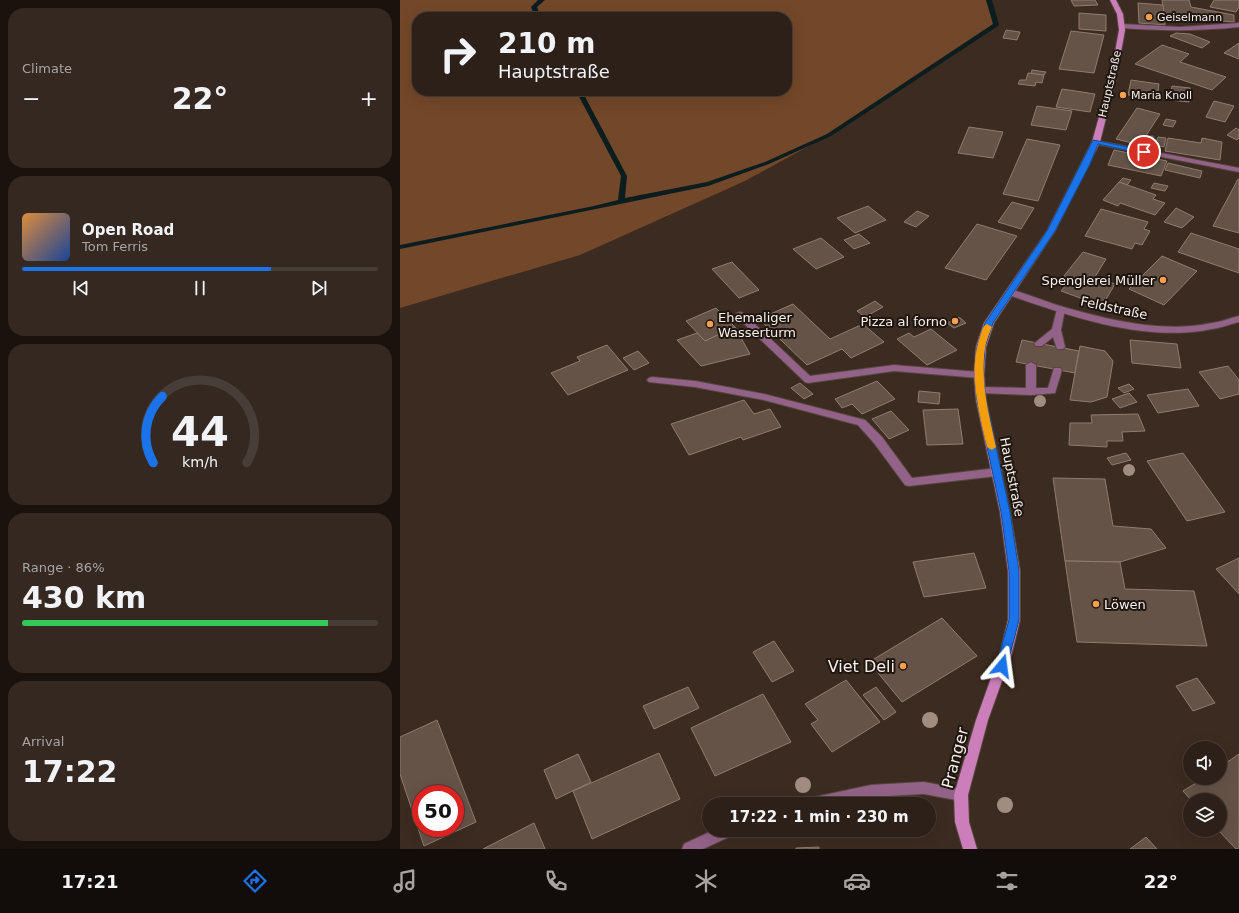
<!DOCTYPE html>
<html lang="en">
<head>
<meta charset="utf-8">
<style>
	body { margin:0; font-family:"DejaVu Sans",sans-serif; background:#352821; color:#f1f3f6; height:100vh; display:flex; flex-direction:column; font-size:15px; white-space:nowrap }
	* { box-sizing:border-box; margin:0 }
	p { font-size:13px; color:#a7a3a2 }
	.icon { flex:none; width:22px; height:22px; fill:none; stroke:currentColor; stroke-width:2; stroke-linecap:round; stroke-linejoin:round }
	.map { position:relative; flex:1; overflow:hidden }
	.details { display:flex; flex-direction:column; gap:8px; padding:8px; background:#19120d; width:400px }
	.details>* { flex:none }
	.banner { position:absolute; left:12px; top:12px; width:380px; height:84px; border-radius:16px; box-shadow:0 4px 16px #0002,0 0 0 1px #483e37; background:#2d2018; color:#f1f3f6; overflow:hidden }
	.tools { position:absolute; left:783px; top:741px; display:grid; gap:8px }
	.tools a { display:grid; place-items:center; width:44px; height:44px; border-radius:50%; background:#2d2018; box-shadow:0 4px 16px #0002,0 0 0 1px #483e37; font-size:20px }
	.speed { position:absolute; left:12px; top:785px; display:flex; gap:8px; font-size:20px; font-weight:700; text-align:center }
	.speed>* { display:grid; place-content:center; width:52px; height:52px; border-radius:50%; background:#2d2018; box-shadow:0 4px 16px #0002,0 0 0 1px #483e37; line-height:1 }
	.speed .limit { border:6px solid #d22; background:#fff; color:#111 }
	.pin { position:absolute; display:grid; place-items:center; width:34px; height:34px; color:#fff; margin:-17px; border:2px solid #fff; border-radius:50%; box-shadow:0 1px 4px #0007 }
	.me { position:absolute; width:44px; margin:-22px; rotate:16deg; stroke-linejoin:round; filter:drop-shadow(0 0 3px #0008) }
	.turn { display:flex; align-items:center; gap:14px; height:84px; padding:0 20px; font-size:18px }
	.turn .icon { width:52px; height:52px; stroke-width:2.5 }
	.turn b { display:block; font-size:28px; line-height:34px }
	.big { font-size:30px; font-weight:800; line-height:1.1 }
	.details .tile { flex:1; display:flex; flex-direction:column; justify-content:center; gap:6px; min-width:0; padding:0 14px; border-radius:16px; background:#352821 }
	.details .dial { align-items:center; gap:0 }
	.dial svg { height:104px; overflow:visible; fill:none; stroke:#483e37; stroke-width:7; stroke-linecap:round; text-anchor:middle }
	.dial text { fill:#f1f3f6; stroke:none }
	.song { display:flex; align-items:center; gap:12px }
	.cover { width:48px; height:48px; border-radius:6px; background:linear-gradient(135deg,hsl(30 70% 55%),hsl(220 70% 35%)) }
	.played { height:4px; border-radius:2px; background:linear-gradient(90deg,#1a73e8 70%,#483e37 70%) }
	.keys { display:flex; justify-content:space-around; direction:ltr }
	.heat { display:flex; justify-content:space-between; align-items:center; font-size:22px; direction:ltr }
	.charge { height:6px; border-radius:3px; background:linear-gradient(90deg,#34c759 86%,#483e37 0) }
	.trip { position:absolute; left:302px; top:797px; width:234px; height:40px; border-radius:20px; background:#2d2018; box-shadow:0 4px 16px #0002,0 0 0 1px #483e37; font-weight:800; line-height:40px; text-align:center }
	.menu { display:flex; height:64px; justify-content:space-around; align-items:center; background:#120d0a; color:#a7a3a2 }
	.menu .icon { width:28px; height:28px }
	.menu .active { color:#1a73e8 }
	.menu b { font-size:18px; color:#f1f3f6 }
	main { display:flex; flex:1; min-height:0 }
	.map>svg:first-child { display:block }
	.green { fill:#734729; fill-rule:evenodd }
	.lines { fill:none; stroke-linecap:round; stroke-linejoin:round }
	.stream { fill:#0b1d1e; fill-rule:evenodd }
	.building { fill:#665348; stroke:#907b6f; fill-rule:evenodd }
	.service-casing { stroke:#56463c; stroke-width:2 }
	.minor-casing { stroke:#56463c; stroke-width:2 }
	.secondary-casing { stroke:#56463c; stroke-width:2 }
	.service { fill:#936288; fill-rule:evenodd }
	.minor { fill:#936288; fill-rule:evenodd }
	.secondary { fill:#cb7eba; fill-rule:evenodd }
	.tree { fill:#a18d80 }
	.route { fill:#1a73e8; stroke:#114b97 }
	.slow { fill:#f59e0b }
	.poi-dot { fill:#f99f4d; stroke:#1d1611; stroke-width:1.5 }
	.labels { text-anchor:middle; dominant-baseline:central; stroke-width:4; stroke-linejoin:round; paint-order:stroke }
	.far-poi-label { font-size:11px; fill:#f9ede6; stroke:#1d1611; text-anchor:start }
	.far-street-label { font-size:11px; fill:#f9ede6; stroke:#1d1611 }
	.poi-label { font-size:13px; fill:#f9ede6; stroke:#1d1611; text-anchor:end }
	.street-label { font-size:13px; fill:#f9ede6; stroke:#1d1611 }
	.near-poi-label { font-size:16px; fill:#f9ede6; stroke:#1d1611; text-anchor:end }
	.near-street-label { font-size:16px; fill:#f9ede6; stroke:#1d1611 }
</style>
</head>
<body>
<main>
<section class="details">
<div class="tile"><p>Climate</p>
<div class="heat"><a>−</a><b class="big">22°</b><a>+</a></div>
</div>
<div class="tile">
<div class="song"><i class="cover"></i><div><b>Open Road</b><p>Tom Ferris</p></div></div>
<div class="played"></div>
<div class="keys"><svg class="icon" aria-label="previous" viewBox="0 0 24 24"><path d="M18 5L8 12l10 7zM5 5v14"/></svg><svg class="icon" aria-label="pause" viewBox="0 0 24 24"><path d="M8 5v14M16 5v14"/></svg><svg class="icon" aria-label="next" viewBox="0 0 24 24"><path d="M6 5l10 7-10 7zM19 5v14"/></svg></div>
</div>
<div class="tile dial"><svg viewBox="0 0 100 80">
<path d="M14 69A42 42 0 1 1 86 69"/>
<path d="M14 69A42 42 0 0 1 21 18" stroke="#1a73e8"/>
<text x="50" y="56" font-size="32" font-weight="700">44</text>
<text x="50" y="72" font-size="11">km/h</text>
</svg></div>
<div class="tile"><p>Range · 86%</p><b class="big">430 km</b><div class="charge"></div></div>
<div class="tile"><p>Arrival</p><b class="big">17:22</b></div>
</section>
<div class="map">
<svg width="839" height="849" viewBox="0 0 839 849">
	<rect width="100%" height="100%" fill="#3c2b20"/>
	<path class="green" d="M0,0h589l7,25 -167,110 -84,46 -165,74 -180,53zM17,17h370v74h-370z"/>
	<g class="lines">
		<g class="stream">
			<polygon points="138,0 145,0 137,7 141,17 135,17 131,7"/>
			<polygon points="586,0 592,0 599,25 598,26 431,136 369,164 308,186 0,249 0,245 194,206 218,200 221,176 176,91 182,91 227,176 225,198 307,182 365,162 427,134 593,24"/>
		</g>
	</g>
	<g class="building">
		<polygon points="671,0 695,0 698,5 674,6"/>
		<polygon points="762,0 789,0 791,7 834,15 834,22 764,16"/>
		<polygon points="814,0 839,0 839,7 836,12 810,7"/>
		<polygon points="738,3 763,5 765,25 739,23"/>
		<polygon points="679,13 706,15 706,31 679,29"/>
		<polygon points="606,30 620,32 617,40 603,38"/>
		<polygon points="671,31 704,35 694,73 659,69"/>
		<polygon points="776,33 790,34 810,42 802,48 770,36"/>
		<polygon points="839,43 839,59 824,53"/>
		<polygon points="762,45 789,54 780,62 826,77 812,90 735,64"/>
		<polygon points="632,70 646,72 644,75 631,74"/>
		<polygon points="628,73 644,75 642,83 636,82 635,86 618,84 620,80 626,80"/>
		<polygon points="731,80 759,84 757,99 728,95"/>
		<polygon points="772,86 790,88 789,102 770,100"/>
		<polygon points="662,89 695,94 690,112 656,107"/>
		<polygon points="814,101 834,106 825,122 806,117"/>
		<polygon points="637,106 672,111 666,130 631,125"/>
		<polygon points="737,108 760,114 740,145 716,139"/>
		<polygon points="766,119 776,121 773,127 763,125"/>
		<polygon points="569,127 603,132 593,158 558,153"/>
		<polygon points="836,128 839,130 839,138 837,140 827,135"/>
		<polygon points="758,137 766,138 764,147 755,145"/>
		<polygon points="768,138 801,143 802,138 822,142 820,160 765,151"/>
		<polygon points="627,139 660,145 638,201 603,194"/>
		<polygon points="714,150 767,161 761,176 708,165"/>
		<polygon points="768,163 802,171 800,178 765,170"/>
		<polygon points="723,178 731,180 727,185 719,182"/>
		<polygon points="838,179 839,179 839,233 813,226"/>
		<polygon points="719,182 756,195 753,199 765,203 755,215 720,203 718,206 703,200"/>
		<polygon points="754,183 768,186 765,191 751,188"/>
		<polygon points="612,202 634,208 621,229 598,222"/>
		<polygon points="468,206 486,220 455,233 437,218"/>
		<polygon points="776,208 794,217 782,228 764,222"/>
		<polygon points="701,209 748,222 744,229 750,231 742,245 735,243 732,249 685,236"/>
		<polygon points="517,211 529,216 516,227 504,222"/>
		<polygon points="577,224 617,236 586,280 545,268"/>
		<polygon points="791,233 839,249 839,273 778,252"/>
		<polygon points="459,234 470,243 454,249 444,240"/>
		<polygon points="421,238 444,257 416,269 393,249"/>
		<polygon points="683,252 706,259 695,277 715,284 702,306 661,291 671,279 664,276"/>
		<polygon points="762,256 797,271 764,305 729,289"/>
		<polygon points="332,262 359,290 339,298 312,269"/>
		<polygon points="475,301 483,307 465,317 457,311"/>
		<polygon points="393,304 430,339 463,324 484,342 451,358 442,349 407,365 359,319"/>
		<polygon points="316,308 335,327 305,341 286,321"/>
		<polygon points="559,317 566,323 554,328 547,323"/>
		<polygon points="335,327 350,354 301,366 277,340 297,333 305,341"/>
		<polygon points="531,329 557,350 527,365 497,339 509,333 514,337"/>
		<polygon points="622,340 679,351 675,373 616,362"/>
		<polygon points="730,340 777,344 781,368 732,363"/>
		<polygon points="207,345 228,370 168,395 151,373 180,361 177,357"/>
		<polygon points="680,346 705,351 713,361 707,397 691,402 670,400"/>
		<polygon points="238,351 249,363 234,370 223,358"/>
		<polygon points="828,366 839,380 839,394 820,399 799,372"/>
		<polygon points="477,381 495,399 462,414 452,404 442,408 435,399"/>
		<polygon points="400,383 413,394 404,399 391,388"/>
		<polygon points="729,384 734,389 724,393 718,388"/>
		<polygon points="788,389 799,406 758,413 747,395"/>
		<polygon points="519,391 540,393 539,404 518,402"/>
		<polygon points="729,393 737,402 720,408 712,399"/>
		<polygon points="344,400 354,414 370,409 381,427 343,440 341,437 289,455 271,424"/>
		<polygon points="558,409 563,444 527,445 523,410"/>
		<polygon points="491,411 509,430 489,439 472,419"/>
		<polygon points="738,414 745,431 722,432 723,441 707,441 707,447 669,445 670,423 692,423 691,415"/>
		<polygon points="726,453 731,460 712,465 707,458"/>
		<polygon points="783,453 825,512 787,521 747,461"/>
		<polygon points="653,478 705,479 713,526 751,529 766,548 720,562 665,561"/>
		<polygon points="574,553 586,588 524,597 513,562"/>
		<polygon points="839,558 839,594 816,569"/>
		<polygon points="665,561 720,562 725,589 794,591 807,646 677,642"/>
		<polygon points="542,618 577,656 502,702 469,662"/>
		<polygon points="374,641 394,671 372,682 353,652"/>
		<polygon points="797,678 815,703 793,711 776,686"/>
		<polygon points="446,680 480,722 432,752 411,724 418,720 405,704"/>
		<polygon points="288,687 299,708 254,729 243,706"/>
		<polygon points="476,687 496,712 484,720 463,695"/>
		<polygon points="363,694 391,742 315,776 291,728"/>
		<path d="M37,720l39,102 -52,24 -24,-72v-37zM21,794h34v34h-34z"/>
		<polygon points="259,753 280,799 192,839 173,791"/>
		<polygon points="178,754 191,782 156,799 144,770"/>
		<polygon points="839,754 839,849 836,849 818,830 820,830 820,800 791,800 783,791 804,778 820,778 820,767"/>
		<polygon points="134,823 145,849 83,849"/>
		<polygon points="746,837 757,849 730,849"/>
		<polygon points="419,847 419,849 396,849 396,848"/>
	</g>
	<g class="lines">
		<g class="service-casing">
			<g id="service">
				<polygon points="747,136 753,136 754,138 747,154 741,154 740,152"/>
				<polygon points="661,306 665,309 661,330 665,347 663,349 657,349 653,337 642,346 636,346 634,344 636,342 652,329 657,309"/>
				<polygon points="340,312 343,313 410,376 494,365 579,372 584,375 579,378 494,371 408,383 405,382 337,317 335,315 337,313"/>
				<polygon points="631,362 636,365 636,388 648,388 654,368 660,368 662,370 655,393 631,395 580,393 575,390 580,387 626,388 626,365"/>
				<polygon points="252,377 295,381 364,394 465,420 482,437 512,478 597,468 601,469 602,472 601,475 597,476 509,486 505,485 474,443 458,425 364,400 295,387 249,382 247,380 249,378"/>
			</g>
		</g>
		<g class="minor-casing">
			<g id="minor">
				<path d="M839,23v4c-39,4 -78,4 -117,1l-3,-2 3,-2 58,3z"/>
				<polygon points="693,140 839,168 839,172 696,144 693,144"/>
				<path d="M609,289c20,5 39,14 58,19 46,13 98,25 145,15 9,-1 18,-5 27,-7v6c-9,2 -18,6 -27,7 -67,14 -143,-13 -206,-35l-1,-2z"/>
				<polygon points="524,782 561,789 566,791 568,795 566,799 561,801 524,794 471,797 439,804 403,804 405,800 410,798 471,785"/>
				<polygon points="314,830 335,830 333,835 303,849 282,849 284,844"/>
			</g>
		</g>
		<g class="secondary-casing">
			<polygon id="secondary" points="710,0 716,0 723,14 725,30 717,74 700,142 655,231 594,323 586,347 584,375 586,400 610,512 620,571 620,620 612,653 588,720 568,795 569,822 577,849 563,849 555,822 554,795 576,720 600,653 608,620 608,571 600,512 576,400 574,375 576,347 584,323 647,231 692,142 711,74 719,30 717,14"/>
		</g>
		<use href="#service" class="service"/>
		<use href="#minor" class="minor"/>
		<use href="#secondary" class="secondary"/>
	</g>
	<g class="tree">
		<circle cx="640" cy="401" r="6"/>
		<circle cx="729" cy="470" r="6"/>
		<circle cx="530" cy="720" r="8"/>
		<circle cx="403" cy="785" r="8"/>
		<circle cx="605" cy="805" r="8"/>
	</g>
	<polygon class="route" points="693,140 744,150 747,152 744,154 698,144 690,164 655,231 593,323 585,347 583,375 586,400 610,512 619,571 619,620 607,666 606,669 602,671 598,669 596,666 609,620 609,571 601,512 577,400 575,375 577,347 585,323 647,231"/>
	<path class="slow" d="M587,324l5,3c-3,7 -6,14 -7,21 -5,34 4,66 11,99l-4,3 -5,-3c-8,-36 -19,-75 -7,-110 2,-5 2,-11 7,-13z"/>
	<g class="poi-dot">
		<circle cx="749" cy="17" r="4"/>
		<circle cx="723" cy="95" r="4"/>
		<circle cx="763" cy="280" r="4"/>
		<circle cx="555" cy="321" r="4"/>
		<circle cx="310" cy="324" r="4"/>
		<circle cx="696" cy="604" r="4"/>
		<circle cx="503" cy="666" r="4"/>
	</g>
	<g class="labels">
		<g class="far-poi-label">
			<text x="757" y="17">Geiselmann</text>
			<text x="731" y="95">Maria Knoll</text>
		</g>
		<g class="far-street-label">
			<text transform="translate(710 84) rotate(-77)">Hauptstraße</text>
		</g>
		<g class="poi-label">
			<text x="755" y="280">Spenglerei Müller</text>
			<text x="318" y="317" text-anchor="start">Ehemaliger<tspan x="318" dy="15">Wasserturm</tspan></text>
			<text x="547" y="321">Pizza al forno</text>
			<text x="704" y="604" text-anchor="start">Löwen</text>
		</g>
		<g class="street-label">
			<text transform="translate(714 308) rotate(12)">Feldstraße</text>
			<text transform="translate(612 477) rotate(79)">Hauptstraße</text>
		</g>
		<g class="near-poi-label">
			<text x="495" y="666">Viet Deli</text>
		</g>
		<g class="near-street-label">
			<text transform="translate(555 758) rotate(-75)">Pranger</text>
		</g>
	</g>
</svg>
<div class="tools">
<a><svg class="icon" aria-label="sound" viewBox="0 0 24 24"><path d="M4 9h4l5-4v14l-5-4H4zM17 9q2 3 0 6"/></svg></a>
<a><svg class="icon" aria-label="layers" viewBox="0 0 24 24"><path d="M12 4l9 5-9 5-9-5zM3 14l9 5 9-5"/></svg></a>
</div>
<div class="speed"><div class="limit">50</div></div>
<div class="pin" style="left:744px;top:152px;background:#d93025"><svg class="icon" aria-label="arrive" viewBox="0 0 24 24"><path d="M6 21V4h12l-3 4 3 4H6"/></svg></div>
<svg class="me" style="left:602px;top:666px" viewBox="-20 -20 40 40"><path d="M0-17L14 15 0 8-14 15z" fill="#1a73e8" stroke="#fff" stroke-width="4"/></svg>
<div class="trip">17:22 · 1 min · 230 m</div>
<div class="banner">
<div class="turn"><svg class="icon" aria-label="right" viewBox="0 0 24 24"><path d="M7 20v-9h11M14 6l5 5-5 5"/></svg><div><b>210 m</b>Hauptstraße</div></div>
</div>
</div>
</main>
<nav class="menu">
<b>17:21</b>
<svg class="icon active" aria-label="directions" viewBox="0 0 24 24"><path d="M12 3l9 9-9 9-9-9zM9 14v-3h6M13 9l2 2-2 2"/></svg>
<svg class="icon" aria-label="music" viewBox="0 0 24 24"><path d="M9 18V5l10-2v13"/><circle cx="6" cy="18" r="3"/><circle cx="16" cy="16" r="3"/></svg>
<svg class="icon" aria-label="phone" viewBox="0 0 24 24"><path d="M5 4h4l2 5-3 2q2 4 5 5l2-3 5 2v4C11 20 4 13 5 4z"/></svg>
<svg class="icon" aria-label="climate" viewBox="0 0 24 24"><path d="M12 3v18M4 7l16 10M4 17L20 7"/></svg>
<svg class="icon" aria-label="car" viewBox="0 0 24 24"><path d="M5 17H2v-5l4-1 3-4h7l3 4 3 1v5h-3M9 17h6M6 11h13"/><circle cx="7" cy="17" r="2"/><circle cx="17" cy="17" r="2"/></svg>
<svg class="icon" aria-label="filters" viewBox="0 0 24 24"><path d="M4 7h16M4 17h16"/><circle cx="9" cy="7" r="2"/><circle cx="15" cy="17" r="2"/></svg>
<b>22°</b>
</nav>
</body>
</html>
